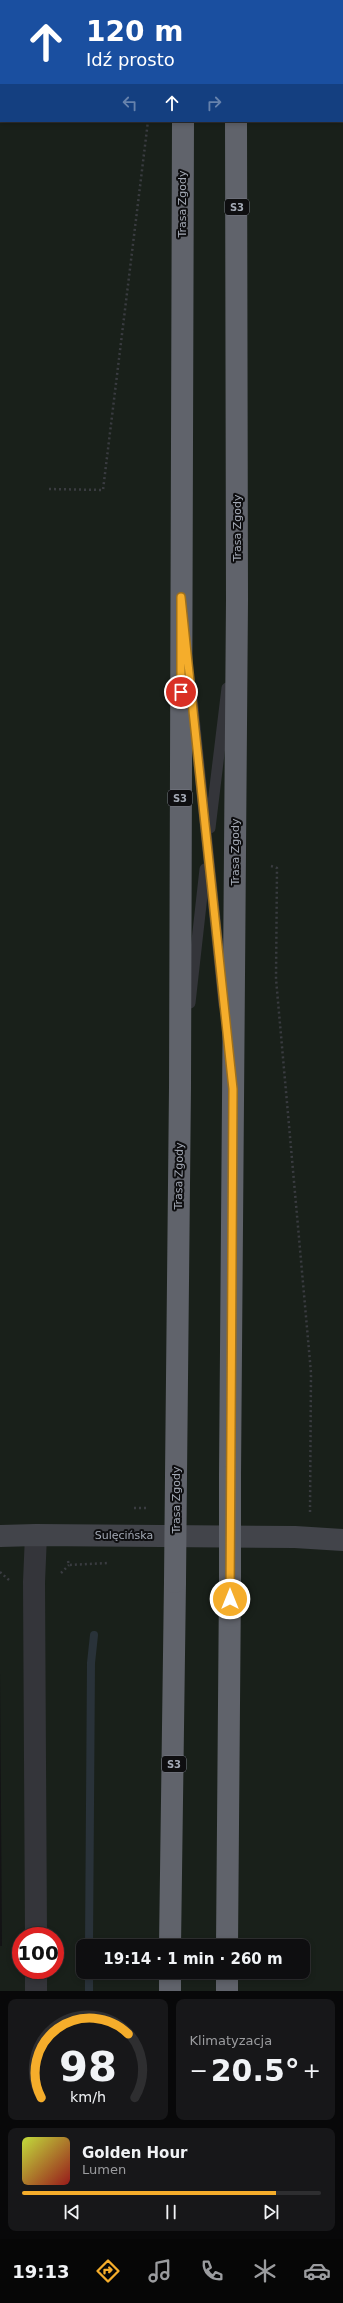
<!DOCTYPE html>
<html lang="pl">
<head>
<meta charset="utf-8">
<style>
	body { margin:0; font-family:"DejaVu Sans",sans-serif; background:#171719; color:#f1f3f6; height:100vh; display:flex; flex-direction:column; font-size:15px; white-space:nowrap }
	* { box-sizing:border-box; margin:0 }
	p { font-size:13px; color:#9b9c9f }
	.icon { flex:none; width:22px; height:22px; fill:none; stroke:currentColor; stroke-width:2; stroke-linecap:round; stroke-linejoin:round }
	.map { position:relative; height:1991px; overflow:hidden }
	.details { display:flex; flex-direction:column; gap:8px; padding:8px; background:#080809; flex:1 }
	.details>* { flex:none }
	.guide { position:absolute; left:0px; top:0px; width:343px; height:122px; box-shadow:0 2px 6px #0003,0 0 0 1px #2e2e30; background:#1a4fa0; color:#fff; overflow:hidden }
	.speed { position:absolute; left:12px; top:1927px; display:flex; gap:8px; font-size:20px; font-weight:700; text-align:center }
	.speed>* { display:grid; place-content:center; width:52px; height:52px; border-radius:50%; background:#0e0e10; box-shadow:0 2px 6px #0003,0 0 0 1px #2e2e30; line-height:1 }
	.speed .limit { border:6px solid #d22; background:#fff; color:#111 }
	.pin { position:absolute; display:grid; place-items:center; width:34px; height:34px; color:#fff; margin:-17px; border:2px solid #fff; border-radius:50%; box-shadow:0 1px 4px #0007 }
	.me { position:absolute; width:44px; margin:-22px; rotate:0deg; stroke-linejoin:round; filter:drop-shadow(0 0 3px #0008) }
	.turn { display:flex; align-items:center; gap:14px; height:84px; padding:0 20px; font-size:18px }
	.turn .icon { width:52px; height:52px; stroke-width:2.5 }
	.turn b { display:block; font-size:28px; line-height:34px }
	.lanes { display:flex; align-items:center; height:38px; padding:0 20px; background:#0003; justify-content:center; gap:20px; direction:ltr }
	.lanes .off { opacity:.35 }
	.big { font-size:30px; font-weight:700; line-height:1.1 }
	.details .tile { flex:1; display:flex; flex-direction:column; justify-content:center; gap:6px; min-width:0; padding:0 14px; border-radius:8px; background:#171719 }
	.details .dial { align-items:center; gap:0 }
	.dial svg { height:104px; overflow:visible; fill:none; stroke:#2e2e30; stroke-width:7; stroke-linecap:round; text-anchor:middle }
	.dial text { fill:#f1f3f6; stroke:none }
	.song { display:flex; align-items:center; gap:12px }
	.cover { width:48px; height:48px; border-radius:6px; background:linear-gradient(135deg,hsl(70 70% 55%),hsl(0 70% 35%)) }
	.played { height:4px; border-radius:2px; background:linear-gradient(90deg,#f5ad2b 85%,#2e2e30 85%) }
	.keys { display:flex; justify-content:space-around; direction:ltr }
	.heat { display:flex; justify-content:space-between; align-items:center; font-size:22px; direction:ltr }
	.details .tiles { flex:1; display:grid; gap:8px; grid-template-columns:1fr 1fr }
	.tile:last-child { grid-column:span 2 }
	.trip { position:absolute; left:76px; top:1939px; width:234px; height:40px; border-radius:8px; background:#0e0e10; box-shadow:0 2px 6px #0003,0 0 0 1px #2e2e30; font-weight:700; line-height:40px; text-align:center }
	.menu { display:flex; height:64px; justify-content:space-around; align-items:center; background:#060606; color:#9b9c9f }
	.menu .icon { width:28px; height:28px }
	.menu .selected { color:#f5ad2b }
	.menu b { font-size:18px; color:#f1f3f6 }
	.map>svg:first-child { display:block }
	.green { fill:#19201a; fill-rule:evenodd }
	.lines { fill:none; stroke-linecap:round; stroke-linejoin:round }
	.stream { stroke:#293239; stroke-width:8 }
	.path { stroke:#3a3c41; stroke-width:2.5; stroke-dasharray:2 3; stroke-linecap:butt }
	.lane { stroke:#34353a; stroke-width:11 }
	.street { stroke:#34353a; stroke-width:22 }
	.secondary { stroke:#42444a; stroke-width:22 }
	.highway { stroke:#60636b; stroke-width:22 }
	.highway-bridge { stroke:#60636b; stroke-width:22 }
	.route-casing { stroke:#9f701c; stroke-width:10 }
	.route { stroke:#f5ad2b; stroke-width:7 }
	.labels { text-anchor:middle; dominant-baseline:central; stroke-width:4; stroke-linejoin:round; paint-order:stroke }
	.shield { fill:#0e0e10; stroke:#777b84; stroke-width:1 }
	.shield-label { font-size:10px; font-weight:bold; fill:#a4aab6 }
	.street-label { font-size:11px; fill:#a4aab6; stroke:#0e0e10 }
</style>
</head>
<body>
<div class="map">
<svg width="343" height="1991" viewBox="0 0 343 1991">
	<rect width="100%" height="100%" fill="#131315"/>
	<path class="green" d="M0,0h343v1991h-343v-45h2l-2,-276zM1,1h341v120h-341zM21,1936h34v34h-34zM83,1946h220v26h-220z"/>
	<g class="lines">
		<g class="stream">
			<polyline points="89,1946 91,1663 94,1635"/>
			<polyline points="89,1991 89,1972"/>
		</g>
		<g class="path">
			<polyline points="49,489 103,490 148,121"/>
			<polyline points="271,866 277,868 276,979 311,1373 310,1513"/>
			<polyline points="134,1508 147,1508"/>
			<polyline points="68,1561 69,1565 108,1563"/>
			<polyline points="0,1572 9,1580"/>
			<polyline points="61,1573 69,1565"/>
		</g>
		<g class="lane">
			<polyline points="191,688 224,1005"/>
			<polyline points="210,828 227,688"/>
			<polyline points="190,1003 205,869"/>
		</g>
		<g class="street">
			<polyline points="36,1936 34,1582 36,1535"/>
			<polyline points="36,1970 36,1991"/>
		</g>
		<polyline class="secondary" points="0,1536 36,1535 295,1537 343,1540"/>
		<g class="highway">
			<polyline points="181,0 181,1"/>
			<polyline points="235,0 235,1"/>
			<polyline points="176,1476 180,1087 183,121"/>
			<polyline points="230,1476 237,600 236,121"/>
			<polyline points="170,1946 175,1582"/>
			<polyline points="227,1946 230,1583"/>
			<polyline points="170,1991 170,1972"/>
			<polyline points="227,1991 227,1972"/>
		</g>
		<g class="highway-bridge">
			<polyline points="230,1476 230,1583"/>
			<polyline points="175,1582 176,1476"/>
		</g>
	</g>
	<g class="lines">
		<g class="route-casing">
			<polyline id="route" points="181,692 181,597 233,1089 230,1599"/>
		</g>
		<use href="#route" class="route"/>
	</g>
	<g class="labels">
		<g class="shield">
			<rect x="225" y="199" width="24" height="16" rx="3"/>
			<rect x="168" y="790" width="24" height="16" rx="3"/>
			<rect x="162" y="1756" width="24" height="16" rx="3"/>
		</g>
		<g class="shield-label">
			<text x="237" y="207">S3</text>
			<text x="180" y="798">S3</text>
			<text x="174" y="1764">S3</text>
		</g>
		<g class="street-label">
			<text transform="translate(182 204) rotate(-90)">Trasa Zgody</text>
			<text transform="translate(237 528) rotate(-90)">Trasa Zgody</text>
			<text transform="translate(235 852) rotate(-90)">Trasa Zgody</text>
			<text transform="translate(179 1176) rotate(-89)">Trasa Zgody</text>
			<text transform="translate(176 1500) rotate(-90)">Trasa Zgody</text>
			<text x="124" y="1535">Sulęcińska</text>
		</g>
	</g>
</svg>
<div class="speed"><div class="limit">100</div></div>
<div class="pin" style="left:181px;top:692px;background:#d93025"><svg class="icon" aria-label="arrive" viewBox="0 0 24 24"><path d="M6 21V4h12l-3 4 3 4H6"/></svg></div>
<svg class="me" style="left:230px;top:1599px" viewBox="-20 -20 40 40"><circle r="17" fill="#f5ad2b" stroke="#fff" stroke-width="3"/><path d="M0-11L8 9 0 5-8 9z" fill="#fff"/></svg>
<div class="trip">19:14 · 1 min · 260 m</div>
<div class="guide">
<div class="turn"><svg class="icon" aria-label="ahead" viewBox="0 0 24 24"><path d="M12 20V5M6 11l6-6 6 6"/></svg><div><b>120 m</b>Idź prosto</div></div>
<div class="lanes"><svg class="icon off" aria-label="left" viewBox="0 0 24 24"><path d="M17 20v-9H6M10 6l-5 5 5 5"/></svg><svg class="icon" aria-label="ahead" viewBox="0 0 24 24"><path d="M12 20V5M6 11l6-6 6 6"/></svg><svg class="icon off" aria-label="right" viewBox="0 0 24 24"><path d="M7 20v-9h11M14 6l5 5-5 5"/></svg></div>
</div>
</div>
<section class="details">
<div class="tiles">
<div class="tile dial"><svg viewBox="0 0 100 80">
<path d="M14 69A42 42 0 1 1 86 69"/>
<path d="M14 69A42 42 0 0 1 81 20" stroke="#f5ad2b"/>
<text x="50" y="56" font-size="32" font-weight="700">98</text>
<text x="50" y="72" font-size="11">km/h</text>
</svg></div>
<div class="tile"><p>Klimatyzacja</p>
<div class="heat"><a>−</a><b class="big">20.5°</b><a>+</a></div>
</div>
<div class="tile">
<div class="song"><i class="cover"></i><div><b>Golden Hour</b><p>Lumen</p></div></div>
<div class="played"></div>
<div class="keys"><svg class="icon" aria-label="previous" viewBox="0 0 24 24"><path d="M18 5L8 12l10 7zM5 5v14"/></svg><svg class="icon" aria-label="pause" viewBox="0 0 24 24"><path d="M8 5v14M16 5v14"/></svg><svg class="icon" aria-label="next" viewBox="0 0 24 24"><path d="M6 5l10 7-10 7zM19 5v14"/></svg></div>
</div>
</div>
</section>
<nav class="menu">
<b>19:13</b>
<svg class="icon selected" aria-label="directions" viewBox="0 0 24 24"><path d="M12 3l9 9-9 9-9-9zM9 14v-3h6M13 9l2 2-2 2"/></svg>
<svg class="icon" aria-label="music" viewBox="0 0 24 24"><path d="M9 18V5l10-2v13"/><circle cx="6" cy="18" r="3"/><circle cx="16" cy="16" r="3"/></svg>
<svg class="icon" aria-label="phone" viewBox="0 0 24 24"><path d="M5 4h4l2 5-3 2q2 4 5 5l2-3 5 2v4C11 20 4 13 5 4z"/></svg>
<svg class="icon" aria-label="climate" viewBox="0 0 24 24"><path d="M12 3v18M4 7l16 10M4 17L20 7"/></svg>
<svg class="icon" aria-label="car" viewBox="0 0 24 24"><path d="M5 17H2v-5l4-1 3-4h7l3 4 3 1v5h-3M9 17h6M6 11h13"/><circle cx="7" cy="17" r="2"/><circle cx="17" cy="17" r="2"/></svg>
</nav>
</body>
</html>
